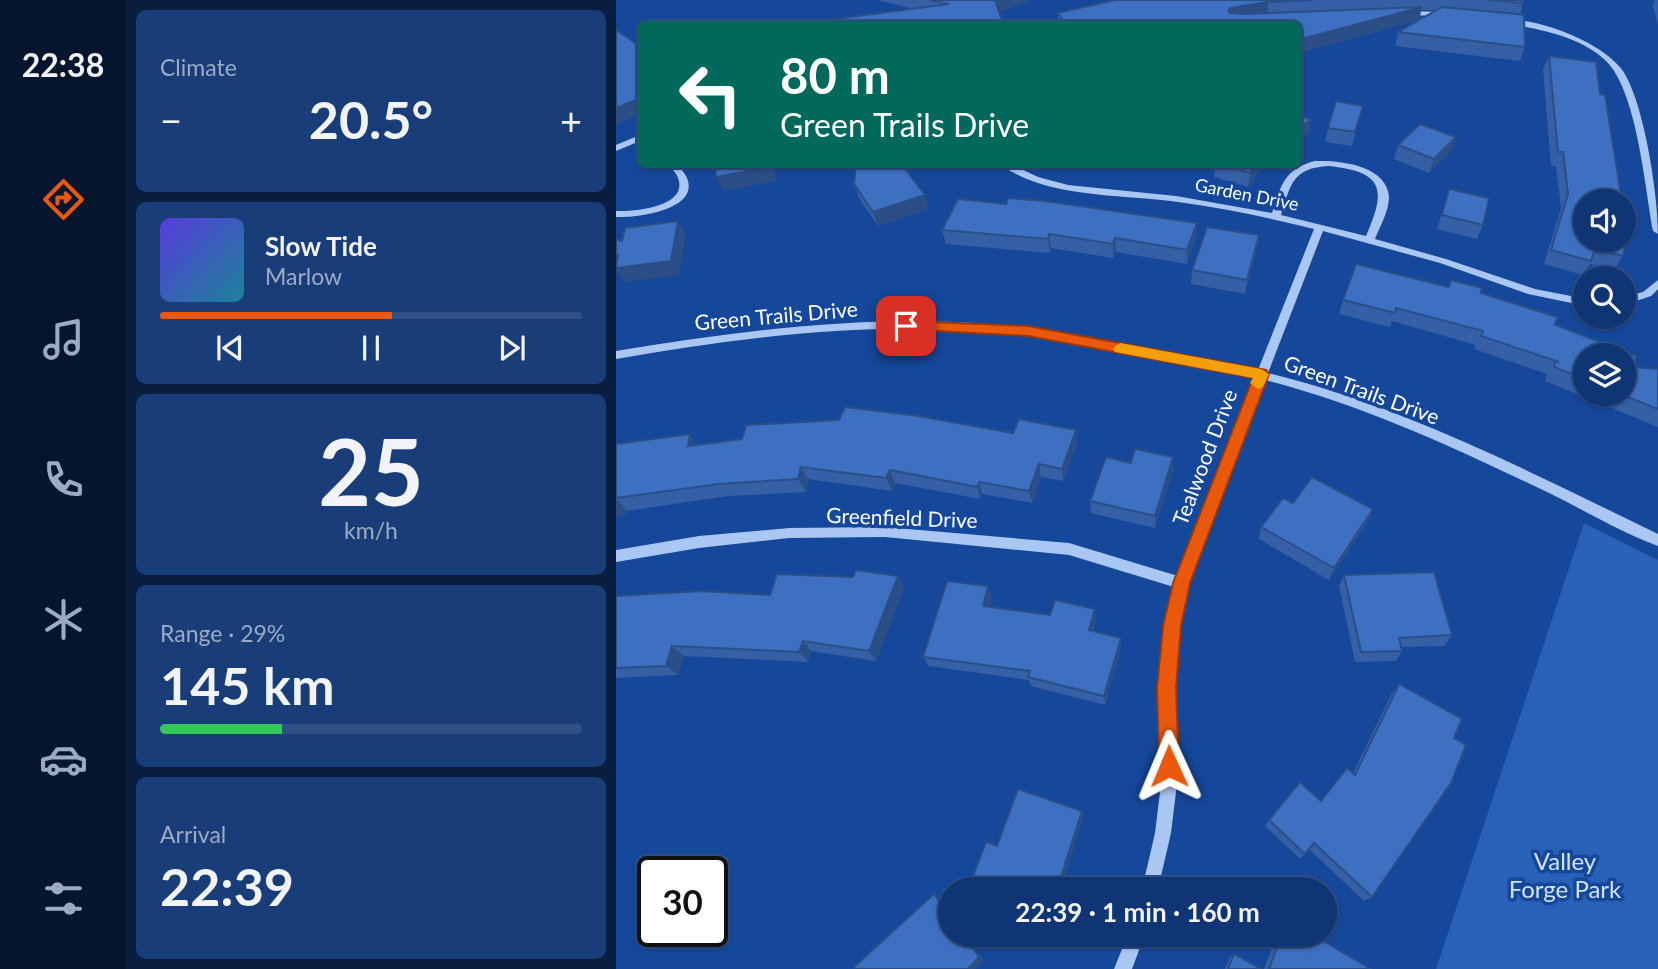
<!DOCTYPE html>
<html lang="en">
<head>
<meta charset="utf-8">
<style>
	body { margin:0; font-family:Lato,sans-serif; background:#193d79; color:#f1f3f6; height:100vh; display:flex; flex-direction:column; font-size:26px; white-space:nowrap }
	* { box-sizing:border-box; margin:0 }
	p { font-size:23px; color:#9cabc5 }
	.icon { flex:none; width:38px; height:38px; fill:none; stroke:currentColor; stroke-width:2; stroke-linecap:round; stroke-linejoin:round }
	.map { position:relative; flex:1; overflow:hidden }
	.details { display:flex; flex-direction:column; gap:10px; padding:10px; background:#091d40; width:490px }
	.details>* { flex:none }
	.top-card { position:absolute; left:21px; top:21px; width:665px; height:147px; border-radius:10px; box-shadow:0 2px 5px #0004,0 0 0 2px #305086; background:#00695c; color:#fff; overflow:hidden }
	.buttons { position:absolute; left:957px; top:189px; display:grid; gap:14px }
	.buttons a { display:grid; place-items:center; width:63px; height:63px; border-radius:50%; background:#103574; box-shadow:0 2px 5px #0004,0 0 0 2px #305086; font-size:35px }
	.speed { position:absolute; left:21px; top:856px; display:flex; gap:14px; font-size:35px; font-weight:700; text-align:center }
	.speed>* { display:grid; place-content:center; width:91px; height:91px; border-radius:50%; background:#103574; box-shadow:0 2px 5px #0004,0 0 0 2px #305086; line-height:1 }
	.speed .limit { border:4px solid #111; border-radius:10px; background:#fff; color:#111 }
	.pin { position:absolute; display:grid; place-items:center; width:60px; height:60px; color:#fff; margin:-30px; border-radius:14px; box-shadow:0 4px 10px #0006 }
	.me { position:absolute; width:77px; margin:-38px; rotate:359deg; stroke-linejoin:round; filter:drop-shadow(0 0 5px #0008) }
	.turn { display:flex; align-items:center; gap:24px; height:147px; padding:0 28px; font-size:32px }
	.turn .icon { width:91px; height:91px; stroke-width:2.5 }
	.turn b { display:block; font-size:49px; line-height:60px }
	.big { font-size:52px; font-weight:700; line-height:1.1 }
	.details .tile { flex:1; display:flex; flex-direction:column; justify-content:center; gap:10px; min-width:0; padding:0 24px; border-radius:10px; background:#193d79 }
	.details .dial { align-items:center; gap:0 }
	.dial b { font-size:91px; line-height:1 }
	.song { display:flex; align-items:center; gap:21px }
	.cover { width:84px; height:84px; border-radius:10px; background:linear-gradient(135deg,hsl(250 70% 55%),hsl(190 70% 35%)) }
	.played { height:7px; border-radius:4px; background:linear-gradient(90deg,#ea580c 55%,#305086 55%) }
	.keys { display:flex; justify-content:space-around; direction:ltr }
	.heat { display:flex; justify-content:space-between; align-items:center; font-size:38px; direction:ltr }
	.charge { height:10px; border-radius:5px; background:linear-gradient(90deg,#34c759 29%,#305086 0) }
	.trip { position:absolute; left:322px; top:877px; width:399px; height:70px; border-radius:35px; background:#103574; box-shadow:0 2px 5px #0004,0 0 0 2px #305086; font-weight:700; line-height:70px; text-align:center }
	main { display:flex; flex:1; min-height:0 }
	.tab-bar { display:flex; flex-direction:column; width:126px; justify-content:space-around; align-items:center; background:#06152e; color:#9cabc5 }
	.tab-bar .icon { width:49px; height:49px }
	.tab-bar .active { color:#ea580c }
	.tab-bar b { font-size:32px; color:#f1f3f6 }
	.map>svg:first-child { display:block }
	.green { fill:#2960b8 }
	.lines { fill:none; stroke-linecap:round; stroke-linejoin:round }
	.minor { fill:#aac6f2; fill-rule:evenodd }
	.wall { fill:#3560a6; fill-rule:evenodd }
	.shaded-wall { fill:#2b4e87 }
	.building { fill:#3e70c1; stroke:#2b4e87; stroke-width:2 }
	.route { fill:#ea580c; stroke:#983908; stroke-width:2 }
	.slow { fill:#f59e0b }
	.labels { text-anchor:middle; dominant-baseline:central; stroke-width:7; stroke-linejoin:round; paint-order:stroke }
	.far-street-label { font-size:18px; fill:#fff; stroke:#15479a }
	.street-label { font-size:21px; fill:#fff; stroke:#15479a }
	.near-park-label { font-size:24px; fill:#d2e2fd; stroke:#15479a }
</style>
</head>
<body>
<main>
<nav class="tab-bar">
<b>22:38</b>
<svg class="icon active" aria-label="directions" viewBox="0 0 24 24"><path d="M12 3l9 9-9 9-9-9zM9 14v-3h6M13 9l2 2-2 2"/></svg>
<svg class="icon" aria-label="music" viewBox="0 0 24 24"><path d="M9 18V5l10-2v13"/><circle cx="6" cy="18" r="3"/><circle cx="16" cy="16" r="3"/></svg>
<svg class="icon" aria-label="phone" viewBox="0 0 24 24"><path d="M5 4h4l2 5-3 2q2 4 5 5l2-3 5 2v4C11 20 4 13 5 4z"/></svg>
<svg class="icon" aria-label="climate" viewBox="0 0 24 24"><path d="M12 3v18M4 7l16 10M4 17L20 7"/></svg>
<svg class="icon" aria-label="car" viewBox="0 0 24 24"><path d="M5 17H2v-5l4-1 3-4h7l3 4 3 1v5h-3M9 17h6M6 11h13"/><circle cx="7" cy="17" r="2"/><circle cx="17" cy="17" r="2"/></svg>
<svg class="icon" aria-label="filters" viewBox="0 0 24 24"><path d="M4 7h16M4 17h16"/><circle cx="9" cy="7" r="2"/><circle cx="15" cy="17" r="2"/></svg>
</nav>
<section class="details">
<div class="tile"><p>Climate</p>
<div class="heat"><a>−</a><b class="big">20.5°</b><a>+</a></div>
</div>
<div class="tile">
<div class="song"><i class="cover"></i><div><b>Slow Tide</b><p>Marlow</p></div></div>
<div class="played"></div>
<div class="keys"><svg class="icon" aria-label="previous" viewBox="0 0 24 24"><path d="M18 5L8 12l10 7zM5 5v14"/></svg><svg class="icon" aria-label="pause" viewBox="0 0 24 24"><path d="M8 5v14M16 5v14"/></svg><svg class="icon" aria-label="next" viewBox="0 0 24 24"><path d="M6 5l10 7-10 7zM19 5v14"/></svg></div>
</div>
<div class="tile dial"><b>25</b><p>km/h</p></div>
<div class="tile"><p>Range · 29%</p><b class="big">145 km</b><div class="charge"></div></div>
<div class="tile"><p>Arrival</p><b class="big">22:39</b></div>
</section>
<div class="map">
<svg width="1042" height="969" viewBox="0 0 1042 969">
	<rect width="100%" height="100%" fill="#15479a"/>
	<polygon class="green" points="968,523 1042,560 1042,969 820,969"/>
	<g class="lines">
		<g class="minor">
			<polygon points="788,11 830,12 834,14 830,16 785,15 784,13"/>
			<path d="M890,19c34,0 97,23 117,52 21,32 35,123 35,163l-5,-3c-8,-43 -16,-140 -47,-170 -26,-25 -65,-31 -100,-38z"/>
			<polygon points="24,135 24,141 0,151 0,145"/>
			<path d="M699,161c24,-1 72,4 74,36 0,14 -9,29 -14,42l71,20 89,30 51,10v7l-58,-12 -88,-31 -117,-32 -55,142c136,33 264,100 390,161v12c-38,-14 -74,-36 -111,-54 -90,-43 -184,-87 -282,-112l-54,138 -22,65 -10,43 -6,62 5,53 -2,51 -5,41 -13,56h-16l13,-56 5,-41 2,-51 -3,-53 6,-62 9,-39 -105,-32 -184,-18 -96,1 -90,10 -83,14v-12l83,-14 90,-8 96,-1 184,16 109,33 21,-58 56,-140c-40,-9 -80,-16 -120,-24 -53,-10 -105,-20 -158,-23 -121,-8 -242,7 -361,28v-8c119,-20 239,-35 359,-28 56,3 109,14 163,24 40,7 80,14 120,23l56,-141c-45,-11 -90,-21 -136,-27 -55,-8 -132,-3 -178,-38h11l27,13 30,8 108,11 96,17c9,-28 12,-44 43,-52zM713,166c56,6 57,24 37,70l-85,-21c10,-31 11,-47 48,-49z"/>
			<path d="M52,164h9c3,4 8,9 10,14 13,32 -51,40 -71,39v-6c17,1 73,-4 62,-33 -1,-5 -7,-9 -10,-14z"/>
			<polygon points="1042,280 1042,289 1035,296 1008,305 1008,297 1027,292"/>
			<polygon points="512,934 529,934 516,969 498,969"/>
		</g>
	</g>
	<g class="wall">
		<polygon points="261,0 415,0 383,12 298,9"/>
		<polygon points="499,0 907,0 907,3 904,14 909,47 904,61 779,46 782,32 821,10 805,10 803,20 682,53 682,24 442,24 441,13"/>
		<polygon points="1039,0 1042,0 1042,25 1037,5"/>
		<polygon points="933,56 1007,256 998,270 974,264 967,275 928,264 945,208 940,166 935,166 927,69"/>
		<polygon points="747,106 736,146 709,142 712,128"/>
		<polygon points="840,137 835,151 813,173 778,159 782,145"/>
		<polygon points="240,164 294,164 294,174 313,209 262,226 243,198 238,184"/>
		<polygon points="576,164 648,164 632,187 598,177 599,168 576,166"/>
		<polygon points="833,189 867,225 861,239 821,229"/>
		<polygon points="390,204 581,223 580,237 571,264 500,252 497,258 435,248 434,253 330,244 326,230"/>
		<polygon points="643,235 641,249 629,294 575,284 576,270"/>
		<path d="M835,280l104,45 77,42 26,2v58l-113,-46 2,-7 -73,-25 2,-4 -84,-24 -2,6 -51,-13 4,-14 105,-13zM970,355l38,39h-38z"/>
		<polygon points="397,433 461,443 447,481 425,477 416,503 366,494 364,499 279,483 276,491 192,479 190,492 112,496 11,511 11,514 0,516 0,444 82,445"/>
		<polygon points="557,457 557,470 539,528 475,513 474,501 515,463"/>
		<polygon points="677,503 757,509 752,521 713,580 643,539 645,527"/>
		<polygon points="728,575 836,635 828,646 785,647 786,651 780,661 739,662 723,586"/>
		<polygon points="282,576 288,587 260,661 195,651 192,662 68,656 62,675 0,678 0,596 154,595 237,577"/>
		<polygon points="376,597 374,607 434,615 479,609 480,620 477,631 505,638 505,648 489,705 415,686 413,680 313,666 307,657"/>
		<polygon points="783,684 756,897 748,901 693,849 684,859 649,826 653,820 705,801 737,773 776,693"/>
		<polygon points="661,934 695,934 755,969 648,969"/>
		<polygon points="618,954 645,969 609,969 614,957"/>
	</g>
	<g class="shaded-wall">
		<polygon points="379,0 415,0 381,13"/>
		<polygon points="652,2 651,15 612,21 612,11 614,8"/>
		<polygon points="806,7 803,20 682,53 682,40"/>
		<polygon points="24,97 24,114 0,125 0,108"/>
		<polygon points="695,120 693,134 682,140 682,128"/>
		<polygon points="840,137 835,151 813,173 818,159"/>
		<polygon points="154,164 158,164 160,181 107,191 100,177"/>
		<polygon points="290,164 294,164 294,184 290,170"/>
		<polygon points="640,164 648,164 632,187 634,173"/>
		<polygon points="309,195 313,209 262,226 257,212"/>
		<polygon points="62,221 70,235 63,275 9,282 0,270 0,255"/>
		<polygon points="581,223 580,237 571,264 571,250"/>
		<polygon points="433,234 435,248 434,253 432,239"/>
		<polygon points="643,235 641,249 629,294 631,280"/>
		<polygon points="499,238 500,252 497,258 497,244"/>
		<polygon points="460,430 461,443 447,481 446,469"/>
		<polygon points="74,434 83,447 72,446"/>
		<polygon points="557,457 557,470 539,528 539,516"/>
		<polygon points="423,464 425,477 416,503 413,491"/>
		<polygon points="185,467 192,479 190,492 182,479"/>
		<polygon points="274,470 279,483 276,491 270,478"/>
		<polygon points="363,482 366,494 364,499 361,487"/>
		<polygon points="0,499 11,511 11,514 0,516"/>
		<polygon points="757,509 752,521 713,580 718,568"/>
		<polygon points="282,576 288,587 260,661 253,651"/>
		<polygon points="372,586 376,597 371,617 367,606"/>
		<polygon points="479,609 480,620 474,640 473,630"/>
		<polygon points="505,638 505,648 489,705 488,696"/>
		<polygon points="187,641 195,651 192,662 183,652"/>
		<polygon points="56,646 68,656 62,675 50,666"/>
		<polygon points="466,811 468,817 445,889 441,889"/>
		<polygon points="318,894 324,899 334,912 334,917"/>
		<polygon points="347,934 350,934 368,960 359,969 352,969"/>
	</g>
	<g class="building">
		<polygon points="314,0 379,0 387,24 196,24 196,22 333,4"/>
		<polygon points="499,0 696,0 652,2 614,8 612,11 614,13 628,14 806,7 682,40 682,24 451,24 441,13"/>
		<polygon points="873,0 907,0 907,3"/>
		<polygon points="826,7 901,14 908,15 909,47 782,32"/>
		<polygon points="0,30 24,46 24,98 0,108"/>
		<polygon points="933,56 980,62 984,94 989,95 1006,201 970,201 970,240 1008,240 1008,212 1012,234 1007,256 979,249 975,261 935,250 952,194 947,152 942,152"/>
		<polygon points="720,101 747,106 739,132 712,128"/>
		<polygon points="682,114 695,120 682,128"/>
		<polygon points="804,124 840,137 818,159 782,145"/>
		<polygon points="99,164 154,164 154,167 100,177"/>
		<polygon points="240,164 290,164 290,170 309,195 257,212 238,184"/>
		<polygon points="604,164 640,164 634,173"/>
		<polygon points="833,189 873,198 867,225 826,215"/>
		<polygon points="392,198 429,201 581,223 571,250 499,238 497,244 433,234 432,239 326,230 342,199 390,204"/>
		<polygon points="62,221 55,261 0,268 2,255 0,255 0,239 6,241 9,228"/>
		<polygon points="591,227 643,235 631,280 576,270"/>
		<polygon points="740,264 833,287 835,280 866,288 865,293 941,317 939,325 1021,356 1016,367 1042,369 1042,409 1004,394 1008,394 1008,355 970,355 970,380 938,367 939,362 943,362 865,336 867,331 780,308 779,313 727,300"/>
		<polygon points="229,407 303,416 397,433 403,419 460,430 446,469 423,464 413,491 363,482 361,487 274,470 270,478 185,467 182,479 103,484 0,498 0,444 74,434 72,446 126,439 130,425 223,420"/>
		<polygon points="519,449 557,457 539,516 474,501 490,457 515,463"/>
		<polygon points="696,477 757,509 718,568 645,527 667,498 677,503"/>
		<polygon points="240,570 282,576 253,651 187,641 183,652 56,646 50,666 0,668 0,596 85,591 154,595 161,574 237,577"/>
		<polygon points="818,572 836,635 783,638 786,651 745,652 728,575"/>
		<polygon points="331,581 372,586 367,606 434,615 439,600 479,609 473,630 505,638 488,696 412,677 414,671 307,657"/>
		<polygon points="783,684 846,719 838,738 850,745 835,783 756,897 698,843 689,854 653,820 684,782 705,801 731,768 739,775"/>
		<polygon points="402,789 466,811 441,889 352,889 370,842 381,846"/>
		<polygon points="318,894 334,917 334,934 347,934 363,957 352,969 239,969 238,967"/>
		<polygon points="666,934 695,934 755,969 653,969"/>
		<polygon points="618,954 645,969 612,969"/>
	</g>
	<polygon class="route" points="290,321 412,326 650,370 653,374 574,583 565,626 560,688 563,766 560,773 553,776 546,773 543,766 541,688 547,626 557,583 637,378 412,336 285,329 285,322"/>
	<polygon class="slow" points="504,343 645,369 653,374 647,387 642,389 634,383 637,378 499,352 497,348"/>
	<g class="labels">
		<g class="far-street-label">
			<text transform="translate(631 194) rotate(11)">Garden Drive</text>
		</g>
		<g class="street-label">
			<text transform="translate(160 315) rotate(-5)">Green Trails Drive</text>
			<text transform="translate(746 389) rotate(20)">Green Trails Drive</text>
			<text transform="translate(588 457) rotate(-69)">Tealwood Drive</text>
			<text transform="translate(286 517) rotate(2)">Greenfield Drive</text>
		</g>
		<g class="near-park-label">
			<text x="949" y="860">Valley<tspan x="949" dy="28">Forge Park</tspan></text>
		</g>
	</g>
</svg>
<div class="buttons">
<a><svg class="icon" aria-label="sound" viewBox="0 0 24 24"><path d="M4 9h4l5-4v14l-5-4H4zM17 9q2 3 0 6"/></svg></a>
<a><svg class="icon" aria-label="search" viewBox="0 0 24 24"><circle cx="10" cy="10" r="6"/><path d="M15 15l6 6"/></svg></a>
<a><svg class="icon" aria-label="layers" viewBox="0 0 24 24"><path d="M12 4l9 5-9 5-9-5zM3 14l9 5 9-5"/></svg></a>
</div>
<div class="speed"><div class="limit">30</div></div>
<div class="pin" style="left:290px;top:326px;background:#d93025"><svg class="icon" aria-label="arrive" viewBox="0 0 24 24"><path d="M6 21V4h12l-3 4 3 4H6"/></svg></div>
<svg class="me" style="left:553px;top:766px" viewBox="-20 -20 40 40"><path d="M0-17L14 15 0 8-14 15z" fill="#ea580c" stroke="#fff" stroke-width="4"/></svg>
<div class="trip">22:39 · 1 min · 160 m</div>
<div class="top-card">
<div class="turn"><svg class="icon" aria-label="left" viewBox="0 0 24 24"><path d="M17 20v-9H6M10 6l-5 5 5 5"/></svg><div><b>80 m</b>Green Trails Drive</div></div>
</div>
</div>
</main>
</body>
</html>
